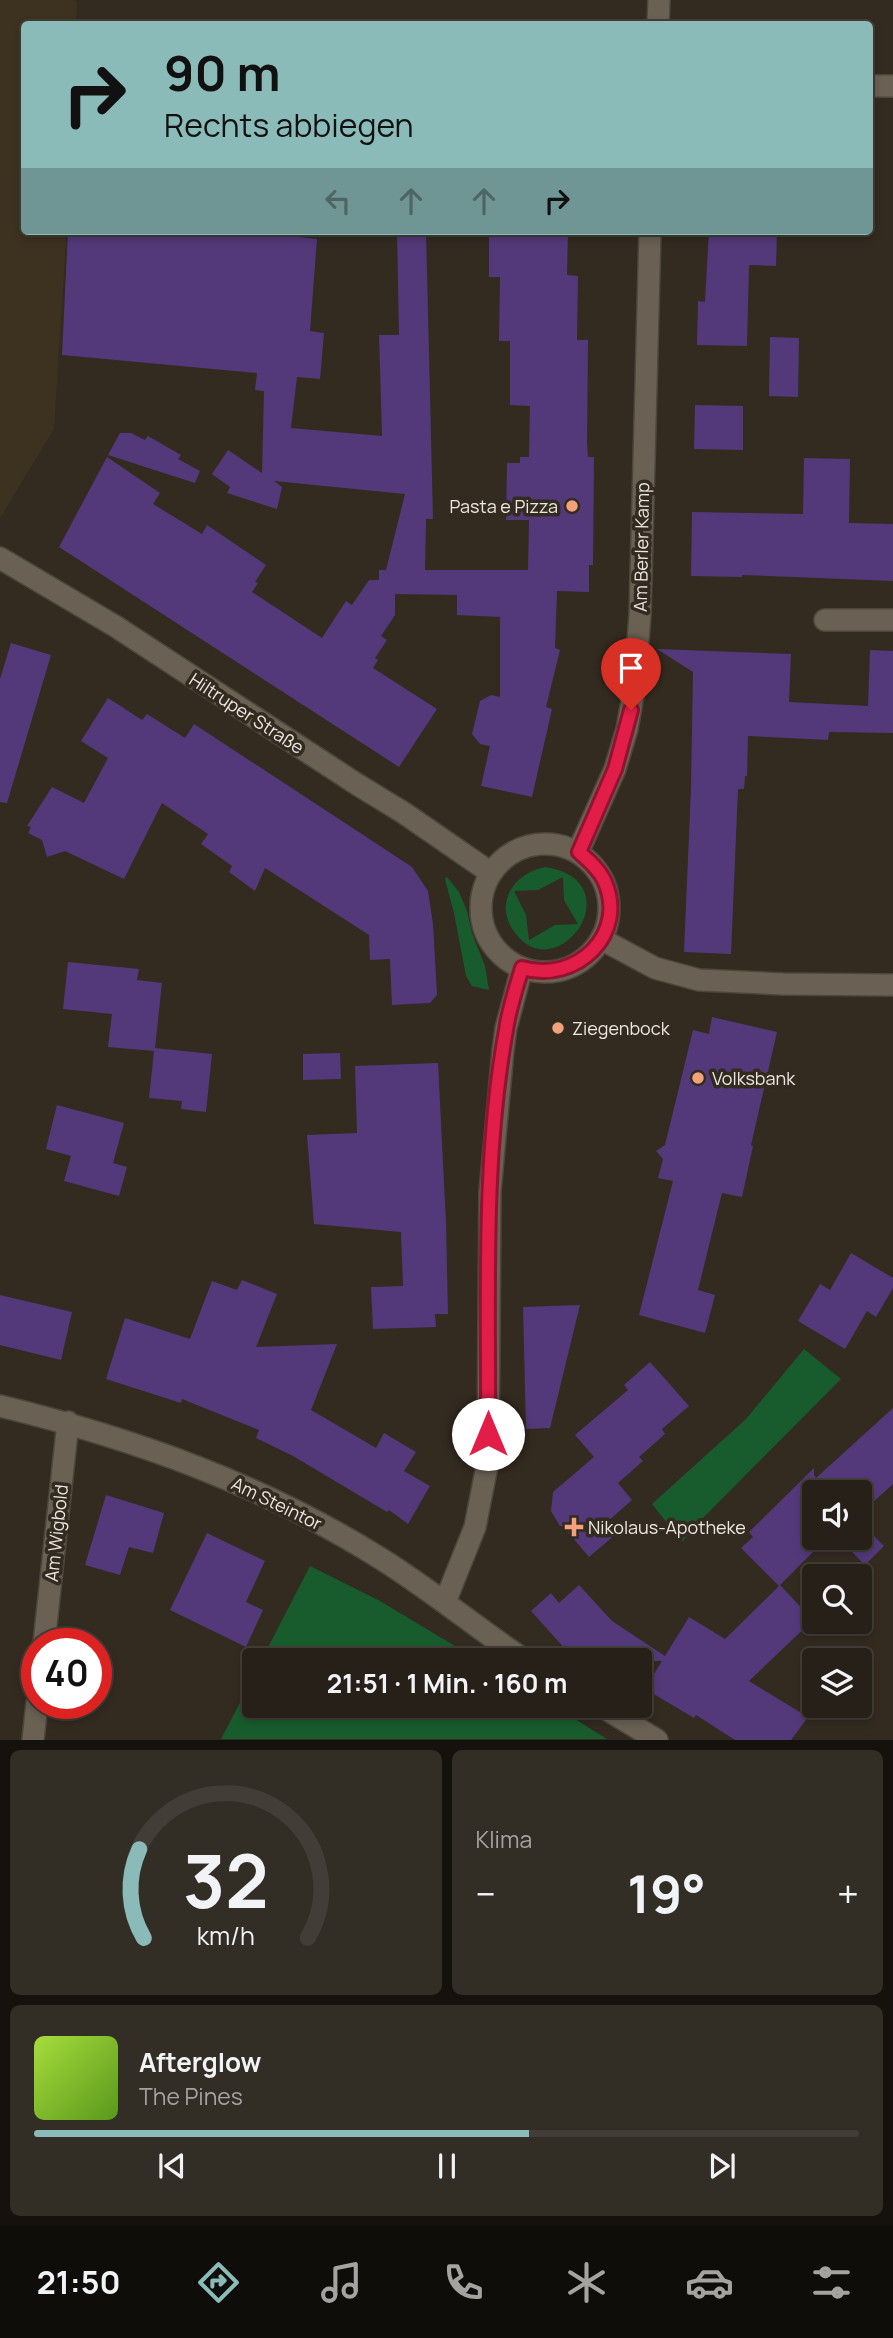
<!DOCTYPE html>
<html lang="de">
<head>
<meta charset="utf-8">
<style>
	body { margin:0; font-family:Manrope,sans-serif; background:#322d25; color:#f1f3f6; height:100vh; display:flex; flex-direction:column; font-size:26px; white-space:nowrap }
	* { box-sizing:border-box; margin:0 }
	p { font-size:23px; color:#a4a3a2 }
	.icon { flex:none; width:38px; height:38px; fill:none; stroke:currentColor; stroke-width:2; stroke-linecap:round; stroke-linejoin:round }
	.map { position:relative; height:1740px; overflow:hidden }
	.side { display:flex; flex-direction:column; gap:10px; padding:10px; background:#15120d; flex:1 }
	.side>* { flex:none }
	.hud { position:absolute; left:21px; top:21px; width:852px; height:214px; border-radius:7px; box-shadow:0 4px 10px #0003,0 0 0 2px #423e37; background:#8bbbb9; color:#111; overflow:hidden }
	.buttons { position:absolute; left:802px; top:1480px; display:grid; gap:14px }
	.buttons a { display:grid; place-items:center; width:70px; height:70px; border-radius:7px; background:#262018; box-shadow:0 4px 10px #0003,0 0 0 2px #423e37; font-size:35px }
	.speed { position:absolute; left:21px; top:1628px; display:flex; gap:14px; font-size:35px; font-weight:700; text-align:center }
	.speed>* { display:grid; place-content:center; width:91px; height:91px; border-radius:50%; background:#262018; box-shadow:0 4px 10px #0003,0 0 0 2px #423e37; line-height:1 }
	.speed .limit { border:10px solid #d22; background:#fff; color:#111 }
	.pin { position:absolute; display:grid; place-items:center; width:60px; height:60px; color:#fff; margin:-72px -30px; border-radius:50% 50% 50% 0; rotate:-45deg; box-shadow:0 0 7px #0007 }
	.pin .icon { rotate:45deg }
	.me { position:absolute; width:77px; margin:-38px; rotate:0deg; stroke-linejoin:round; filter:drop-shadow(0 0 5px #0008) }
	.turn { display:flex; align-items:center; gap:24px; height:147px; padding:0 28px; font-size:32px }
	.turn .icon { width:91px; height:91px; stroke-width:2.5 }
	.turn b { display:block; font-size:49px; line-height:60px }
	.lanes { display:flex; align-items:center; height:66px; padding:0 28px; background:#0003; justify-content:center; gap:35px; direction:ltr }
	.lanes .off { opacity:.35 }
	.big { font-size:52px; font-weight:700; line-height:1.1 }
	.side .card { flex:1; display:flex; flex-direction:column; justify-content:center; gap:10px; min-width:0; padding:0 24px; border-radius:10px; background:#322d25 }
	.side .dial { align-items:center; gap:0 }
	.dial svg { height:182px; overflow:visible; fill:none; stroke:#423e37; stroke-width:7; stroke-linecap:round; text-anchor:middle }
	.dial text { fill:#f1f3f6; stroke:none }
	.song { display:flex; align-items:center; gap:21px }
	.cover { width:84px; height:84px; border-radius:10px; background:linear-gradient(135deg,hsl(80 70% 55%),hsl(90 70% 35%)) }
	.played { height:7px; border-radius:4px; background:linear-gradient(90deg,#8bbbb9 60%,#423e37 60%) }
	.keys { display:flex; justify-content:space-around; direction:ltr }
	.heat { display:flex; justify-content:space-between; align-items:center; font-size:38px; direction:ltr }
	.side .tiles { flex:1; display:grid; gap:10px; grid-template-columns:1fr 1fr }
	.card:last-child { grid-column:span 2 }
	.trip { position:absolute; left:242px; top:1648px; width:410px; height:70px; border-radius:7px; background:#262018; box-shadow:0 4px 10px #0003,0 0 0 2px #423e37; font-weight:700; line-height:70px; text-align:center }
	.dock { display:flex; height:112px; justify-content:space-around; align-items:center; background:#0f0d0a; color:#a4a3a2 }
	.dock .icon { width:49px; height:49px }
	.dock .active { color:#8bbbb9 }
	.dock b { font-size:32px; color:#f1f3f6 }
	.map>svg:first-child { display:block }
	.built { fill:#3d3120 }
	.green { fill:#185c2d; fill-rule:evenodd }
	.building { fill:#53397a }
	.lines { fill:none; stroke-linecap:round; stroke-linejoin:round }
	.minor-casing { stroke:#4c463c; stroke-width:24 }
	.minor { stroke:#6a6054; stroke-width:21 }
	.route-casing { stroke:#92132f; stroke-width:18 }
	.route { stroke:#e11d48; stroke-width:12 }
	.poi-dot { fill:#f1a27b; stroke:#332a20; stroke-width:2.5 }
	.labels { text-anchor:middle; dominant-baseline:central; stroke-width:7; stroke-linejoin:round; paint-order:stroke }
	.poi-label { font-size:18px; fill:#ebe6df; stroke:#332a20; text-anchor:start }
	.street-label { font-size:18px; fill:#ebe6df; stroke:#332a20 }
</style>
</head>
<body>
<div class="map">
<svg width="893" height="1740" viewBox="0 0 893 1740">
	<rect width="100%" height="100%" fill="#332a20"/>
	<polygon class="built" points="0,0 73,0 77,2 76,24 24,24 24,231 66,231 66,241 54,429 0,518"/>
	<g class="green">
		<path d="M545,867c91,14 11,127 -32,63 -19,-28 2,-57 32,-63zM563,877l1,23 14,24 -23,1 -26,15 -3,-25 -12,-24 24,-1z"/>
		<polygon points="447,877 459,892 467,911 472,933 485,966 489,990 472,986 466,976 454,913 445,879"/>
		<polygon points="804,1349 841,1379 700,1521 682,1542 652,1504 746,1419"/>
		<polygon points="310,1566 380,1601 480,1661 261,1661"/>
		<polygon points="254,1676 254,1706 554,1706 607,1739 221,1739"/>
	</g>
	<g class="building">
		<polygon points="68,231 290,231 289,236 317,239 310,331 324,333 320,379 297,377 291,428 382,436 379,335 399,335 397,231 426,231 433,519 426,519 425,570 528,570 529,520 506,520 507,463 520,463 520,457 529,457 530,406 510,405 510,341 499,341 500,277 489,277 489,231 568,231 567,275 578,276 577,340 588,340 587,443 588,457 594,457 593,565 589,565 589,592 557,591 555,648 560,650 546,707 552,709 532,797 481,786 490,746 480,744 472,734 480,701 491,695 500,697 500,617 457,615 457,595 395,594 395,615 381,636 387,640 375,658 378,660 373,668 437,709 399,767 59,547 107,457 160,493 153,504 202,534 207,525 266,565 255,582 258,583 252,592 322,638 346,601 352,605 369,580 379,580 379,570 386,570 405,494 274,481 282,487 277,509 227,493 230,487 212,474 228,450 262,473 264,391 255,390 257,373 62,355"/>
		<polygon points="709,231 777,231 776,266 749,265 747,346 697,345 698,301 705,302"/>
		<polygon points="770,337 799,338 798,397 769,396"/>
		<polygon points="695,405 743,406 743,450 694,449"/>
		<polygon points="120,433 131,433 145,440 148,436 181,455 178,459 200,471 195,483 108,455"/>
		<polygon points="804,458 850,459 849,523 893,524 893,581 742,575 742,577 691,576 692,512 803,514"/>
		<polygon points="11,643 51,655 7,803 0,802 0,679"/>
		<polygon points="657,649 791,654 789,702 868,706 870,650 893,651 893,733 829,732 828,740 748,736 747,776 745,776 744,789 738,789 731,954 684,952 691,788 693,672"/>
		<polygon points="108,698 142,720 147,714 185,738 194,724 412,867 428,891 433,924 437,995 430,1003 392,1005 390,959 370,960 369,935 265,868 255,891 229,872 232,866 201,844 208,834 162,803 124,879 65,851 47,857 42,840 28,833 31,827 27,826 52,787 84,803 108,758 81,741"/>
		<polygon points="68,962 139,969 137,980 162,983 155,1048 212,1054 206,1112 181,1109 182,1101 149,1098 154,1051 108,1047 112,1014 63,1009"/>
		<polygon points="712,1017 777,1032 751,1145 753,1146 742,1197 722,1193 698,1290 715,1295 705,1333 639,1315 673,1181 658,1178 663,1159 656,1151 665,1145 693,1030 709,1034"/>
		<polygon points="340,1053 341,1079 303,1080 303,1054"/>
		<polygon points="438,1063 446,1223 448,1314 435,1314 436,1327 373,1329 371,1287 403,1286 401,1232 314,1224 307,1135 357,1133 355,1066"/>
		<polygon points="57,1105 124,1123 113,1163 127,1167 119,1196 64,1181 71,1156 46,1149"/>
		<polygon points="851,1253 893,1278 893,1288 876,1317 867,1311 845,1349 798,1321 820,1284 830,1290"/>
		<polygon points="242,1280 277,1294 256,1347 337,1344 311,1410 376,1448 384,1433 416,1452 404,1471 430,1486 408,1524 389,1510 387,1512 293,1456 256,1438 259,1430 182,1399 181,1403 106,1379 125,1318 190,1339 212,1281 237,1290"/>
		<polygon points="0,1295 72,1312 61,1360 0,1345"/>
		<polygon points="580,1305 550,1428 526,1429 523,1307"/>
		<polygon points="650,1362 689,1406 662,1429 665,1434 639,1457 643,1461 618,1483 632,1500 607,1522 616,1534 589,1557 563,1526 560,1526 551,1511 553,1492 594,1457 575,1435 628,1390 624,1385"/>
		<polygon points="893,1408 893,1484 859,1515 859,1493 814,1493 814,1551 780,1585 813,1620 749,1681 808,1717 791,1740 735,1740 696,1715 694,1718 647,1690 649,1687 647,1685 662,1661 576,1661 531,1611 551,1593 559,1603 579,1585 612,1621 665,1656 689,1617 725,1639 779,1586 741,1548 753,1537 749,1532 814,1468 814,1475 816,1478"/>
		<polygon points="106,1495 164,1513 153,1553 129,1547 120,1575 85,1565"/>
		<polygon points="859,1521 884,1546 865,1565 838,1538 859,1538"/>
		<polygon points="207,1533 265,1561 246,1602 263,1610 246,1647 170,1610"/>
	</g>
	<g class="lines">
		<g class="minor-casing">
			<g id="minor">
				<polyline points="658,24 659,0"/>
				<polyline points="870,86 893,86"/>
				<polyline points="0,558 115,626 355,783 404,813 491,873"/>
				<polyline points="825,620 893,620"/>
				<circle cx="545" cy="908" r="64"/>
				<polyline points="578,852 615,769 627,729 634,690 640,615 650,231"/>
				<polyline points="601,939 655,968 699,980 783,984 893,985"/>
				<path d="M0,1406c135,33 264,79 383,154 49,31 94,68 143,101"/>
				<polyline points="445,1602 475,1527 488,1461 490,1192 503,1050 506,1028 522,968"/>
				<polyline points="44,1643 68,1422"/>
				<polyline points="601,1706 657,1740"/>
				<polyline points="33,1740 37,1703"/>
			</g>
		</g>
		<use href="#minor" class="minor"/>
	</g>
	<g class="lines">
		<g class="route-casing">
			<path id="route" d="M488,1434c1,-134 -6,-272 18,-404 3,-21 10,-42 16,-62 54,16 107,-34 82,-88 -6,-12 -16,-20 -25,-28l36,-83 16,-59"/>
		</g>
		<use href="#route" class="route"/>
	</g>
	<g class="poi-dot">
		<circle cx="572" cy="506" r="7"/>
		<circle cx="558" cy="1028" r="7"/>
		<circle cx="698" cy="1078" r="7"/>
		<path d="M570.5 1516.5h7v7h7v7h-7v7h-7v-7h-7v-7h7z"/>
	</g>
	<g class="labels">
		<g class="poi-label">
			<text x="558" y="506" text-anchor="end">Pasta e Pizza</text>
			<text x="572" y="1028">Ziegenbock</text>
			<text x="712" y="1078">Volksbank</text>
			<text x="588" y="1527">Nikolaus-Apotheke</text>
		</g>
		<g class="street-label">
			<text transform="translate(641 547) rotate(-89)">Am Berler Kamp</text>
			<text transform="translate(247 713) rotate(33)">Hiltruper Straße</text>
			<text transform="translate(277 1503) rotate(26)">Am Steintor</text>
			<text transform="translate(56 1533) rotate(-84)">Am Wigbold</text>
		</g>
	</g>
</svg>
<div class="buttons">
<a><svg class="icon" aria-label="sound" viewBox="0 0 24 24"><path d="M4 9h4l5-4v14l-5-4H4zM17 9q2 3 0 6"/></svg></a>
<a><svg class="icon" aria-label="search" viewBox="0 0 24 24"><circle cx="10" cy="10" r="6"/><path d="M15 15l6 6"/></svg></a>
<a><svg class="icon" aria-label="layers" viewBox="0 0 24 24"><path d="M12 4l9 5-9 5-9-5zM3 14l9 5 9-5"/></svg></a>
</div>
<div class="speed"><div class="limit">40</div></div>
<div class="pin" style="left:631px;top:710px;background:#d93025"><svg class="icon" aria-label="arrive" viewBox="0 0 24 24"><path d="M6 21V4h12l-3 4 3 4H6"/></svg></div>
<svg class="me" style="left:488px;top:1434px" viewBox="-20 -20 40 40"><circle r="19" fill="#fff"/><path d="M0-13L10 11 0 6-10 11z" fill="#e11d48"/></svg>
<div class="trip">21:51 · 1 Min. · 160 m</div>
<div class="hud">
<div class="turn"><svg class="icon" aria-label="right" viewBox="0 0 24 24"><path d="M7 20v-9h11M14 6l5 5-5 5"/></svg><div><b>90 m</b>Rechts abbiegen</div></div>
<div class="lanes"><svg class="icon off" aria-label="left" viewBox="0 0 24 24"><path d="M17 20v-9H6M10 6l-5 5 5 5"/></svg><svg class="icon off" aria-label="ahead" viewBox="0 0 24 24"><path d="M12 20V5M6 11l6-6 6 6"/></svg><svg class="icon off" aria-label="ahead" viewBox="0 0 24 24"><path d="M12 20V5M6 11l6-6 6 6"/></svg><svg class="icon" aria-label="right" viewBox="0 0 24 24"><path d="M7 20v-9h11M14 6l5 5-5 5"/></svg></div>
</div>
</div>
<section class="side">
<div class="tiles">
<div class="card dial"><svg viewBox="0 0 100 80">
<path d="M14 69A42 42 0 1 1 86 69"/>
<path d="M14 69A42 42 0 0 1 12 30" stroke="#8bbbb9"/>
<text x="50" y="56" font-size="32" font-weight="700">32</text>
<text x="50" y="72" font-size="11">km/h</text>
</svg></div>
<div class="card"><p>Klima</p>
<div class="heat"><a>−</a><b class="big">19°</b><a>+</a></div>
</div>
<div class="card">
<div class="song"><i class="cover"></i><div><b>Afterglow</b><p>The Pines</p></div></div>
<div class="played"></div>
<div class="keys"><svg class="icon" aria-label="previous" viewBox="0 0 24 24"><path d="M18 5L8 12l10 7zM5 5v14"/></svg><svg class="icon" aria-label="pause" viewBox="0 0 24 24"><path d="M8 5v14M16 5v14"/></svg><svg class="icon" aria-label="next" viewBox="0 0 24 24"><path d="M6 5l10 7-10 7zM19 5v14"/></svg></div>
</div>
</div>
</section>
<nav class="dock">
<b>21:50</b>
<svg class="icon active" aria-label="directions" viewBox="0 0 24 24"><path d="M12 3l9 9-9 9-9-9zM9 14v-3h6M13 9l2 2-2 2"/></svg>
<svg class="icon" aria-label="music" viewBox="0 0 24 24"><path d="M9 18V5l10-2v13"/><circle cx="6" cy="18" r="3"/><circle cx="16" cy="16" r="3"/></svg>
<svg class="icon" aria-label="phone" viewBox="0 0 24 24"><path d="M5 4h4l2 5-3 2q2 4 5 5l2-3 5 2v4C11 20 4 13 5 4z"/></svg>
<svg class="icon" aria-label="climate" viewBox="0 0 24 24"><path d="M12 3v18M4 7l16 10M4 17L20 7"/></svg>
<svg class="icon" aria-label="car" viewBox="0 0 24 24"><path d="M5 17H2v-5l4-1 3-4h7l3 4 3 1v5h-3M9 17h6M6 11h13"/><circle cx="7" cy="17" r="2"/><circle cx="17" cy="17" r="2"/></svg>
<svg class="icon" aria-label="filters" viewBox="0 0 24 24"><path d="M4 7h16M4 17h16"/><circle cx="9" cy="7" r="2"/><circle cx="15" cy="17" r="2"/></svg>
</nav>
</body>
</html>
